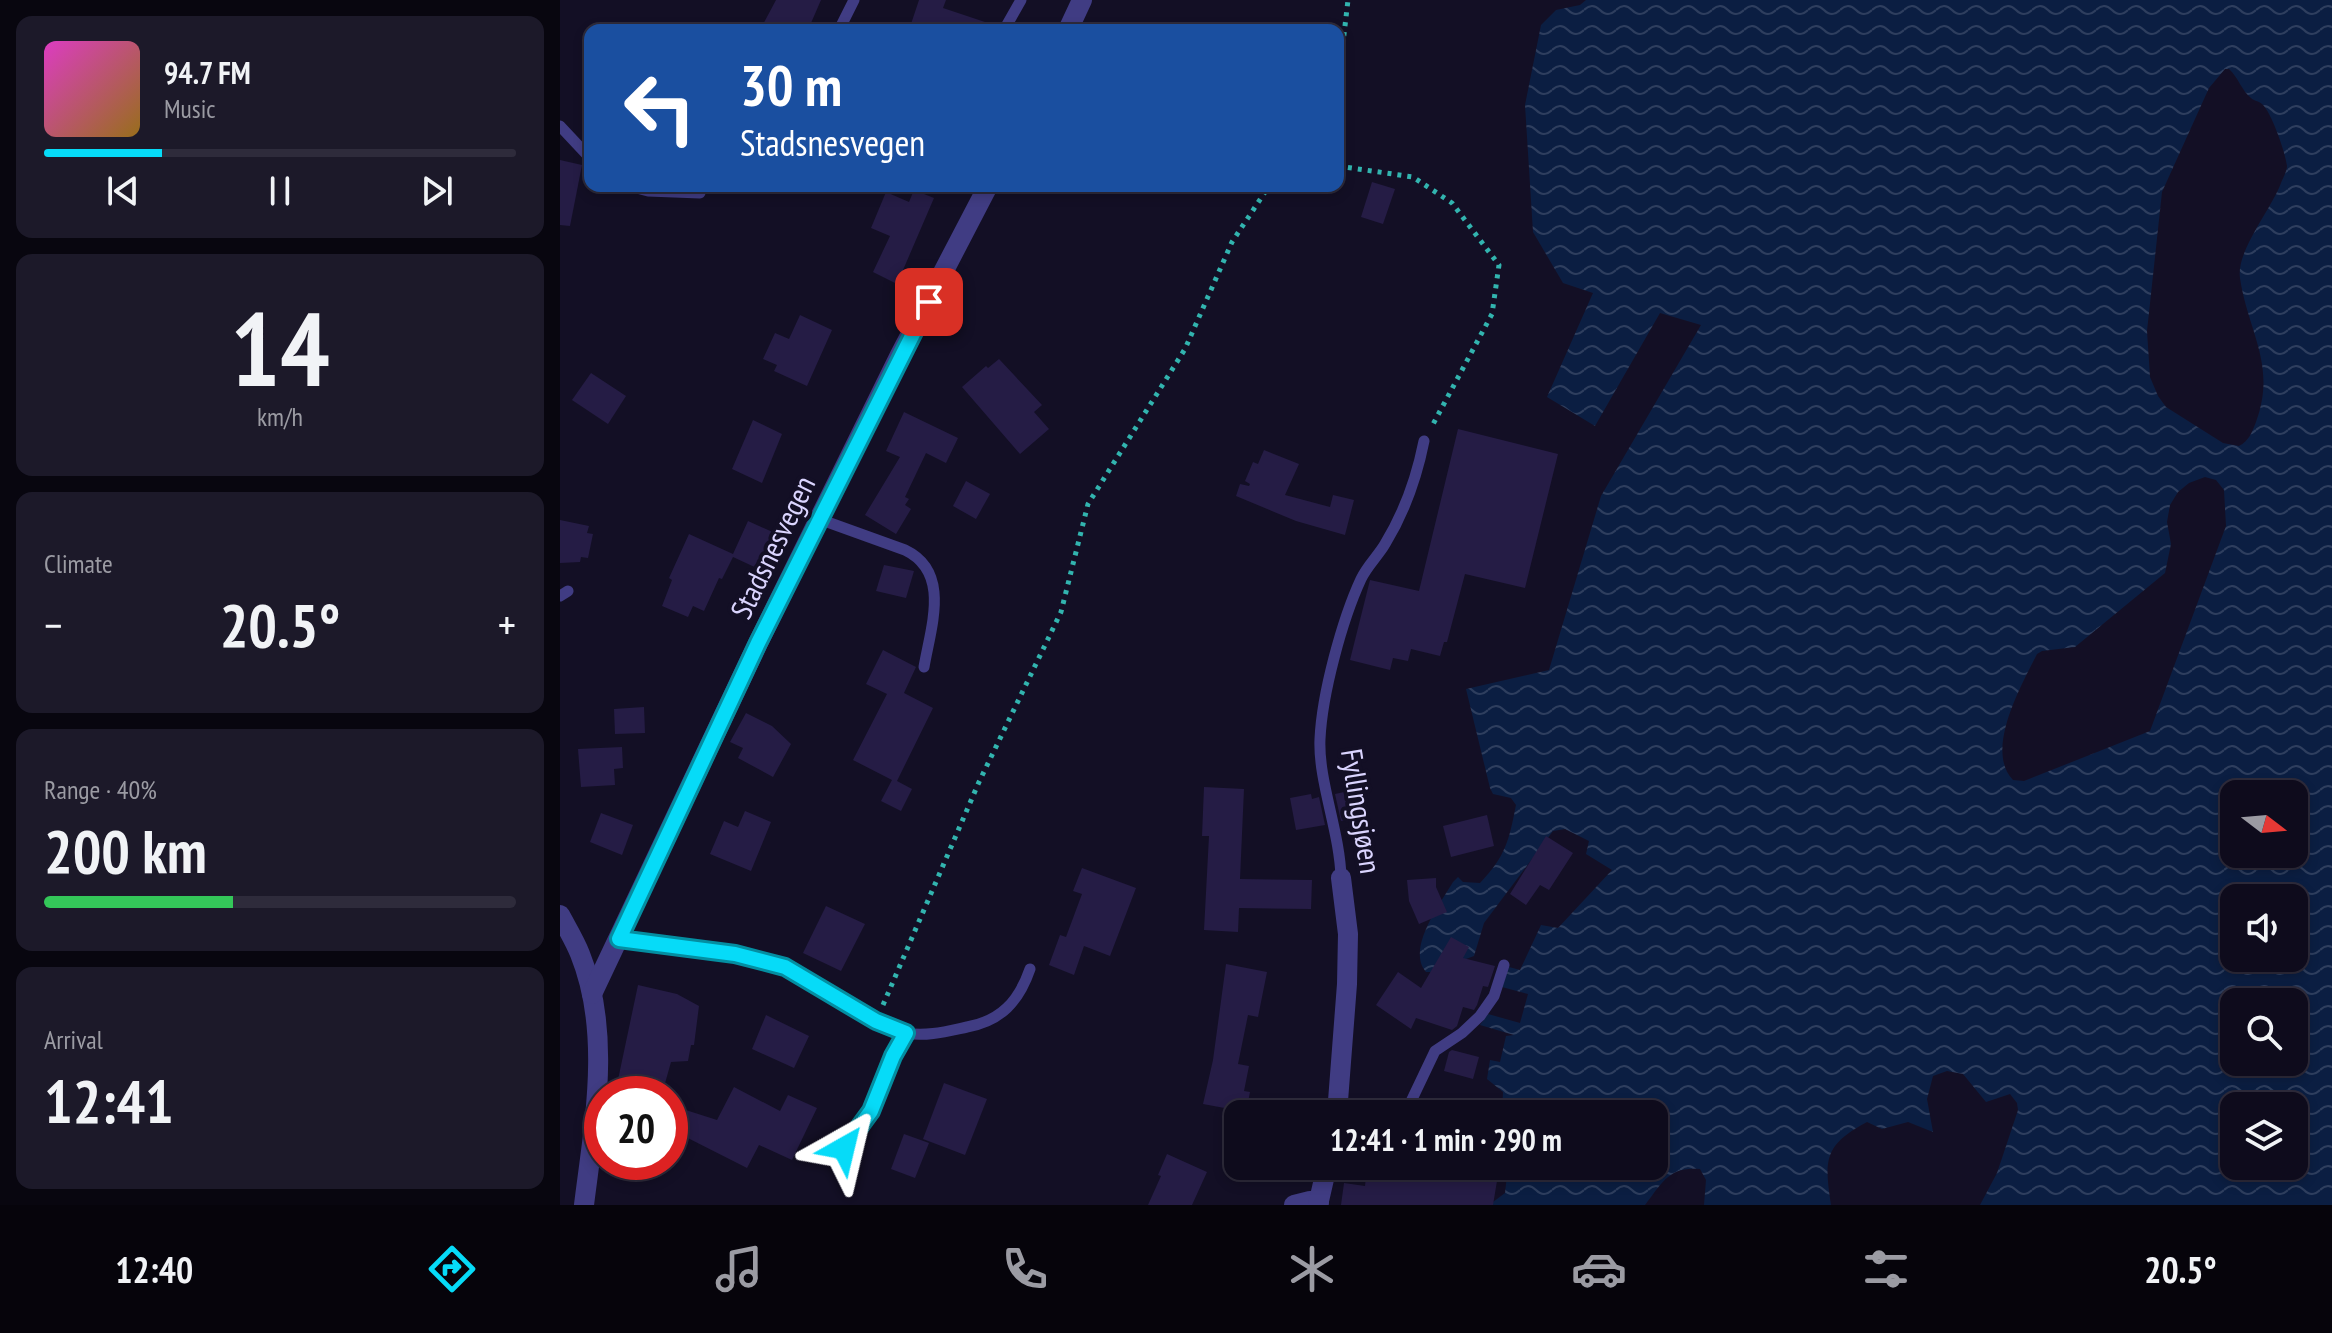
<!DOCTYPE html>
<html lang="en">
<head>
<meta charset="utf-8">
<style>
	body { margin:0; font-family:"PT Sans Narrow",sans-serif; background:#1c1929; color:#f1f3f6; height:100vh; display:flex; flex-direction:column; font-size:30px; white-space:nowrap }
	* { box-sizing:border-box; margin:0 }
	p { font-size:26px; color:#9b9ba3 }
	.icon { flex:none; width:44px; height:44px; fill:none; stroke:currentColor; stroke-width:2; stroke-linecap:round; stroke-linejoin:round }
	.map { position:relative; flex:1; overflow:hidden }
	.details { display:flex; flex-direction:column; gap:16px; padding:16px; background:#08060f; width:560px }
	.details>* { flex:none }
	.guide { position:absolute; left:24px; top:24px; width:760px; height:168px; border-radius:16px; box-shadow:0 4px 12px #0003,0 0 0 2px #2e2b3b; background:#1a4fa0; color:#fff; overflow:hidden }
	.needle { width:52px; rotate:106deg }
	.tools { position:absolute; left:1660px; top:780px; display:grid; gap:16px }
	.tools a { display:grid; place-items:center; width:88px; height:88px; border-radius:16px; background:#0e0b1c; box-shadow:0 4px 12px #0003,0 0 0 2px #2e2b3b; font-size:40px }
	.speed { position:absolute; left:24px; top:1076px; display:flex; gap:16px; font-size:40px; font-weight:700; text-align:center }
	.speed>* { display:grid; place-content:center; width:104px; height:104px; border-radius:50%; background:#0e0b1c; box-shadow:0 4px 12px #0003,0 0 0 2px #2e2b3b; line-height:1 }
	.speed .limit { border:12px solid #d22; background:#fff; color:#111 }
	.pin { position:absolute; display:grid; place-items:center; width:68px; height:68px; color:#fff; margin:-34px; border-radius:16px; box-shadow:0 4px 12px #0006 }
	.me { position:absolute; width:88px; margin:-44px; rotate:37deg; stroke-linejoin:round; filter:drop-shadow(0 0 6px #0008) }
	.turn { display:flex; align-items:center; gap:28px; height:168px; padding:0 24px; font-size:36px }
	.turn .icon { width:104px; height:104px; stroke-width:2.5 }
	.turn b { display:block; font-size:56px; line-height:68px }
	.big { font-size:60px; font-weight:700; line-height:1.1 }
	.details .widget { flex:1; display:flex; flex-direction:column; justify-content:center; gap:12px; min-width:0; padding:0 28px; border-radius:16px; background:#1c1929 }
	.details .dial { align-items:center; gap:0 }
	.dial b { font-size:104px; line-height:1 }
	.song { display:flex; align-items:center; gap:24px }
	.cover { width:96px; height:96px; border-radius:12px; background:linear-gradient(135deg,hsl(310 70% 55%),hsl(40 70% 35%)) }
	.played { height:8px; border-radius:4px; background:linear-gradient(90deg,#06dbf8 25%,#2e2b3b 25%) }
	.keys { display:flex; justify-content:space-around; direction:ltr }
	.heat { display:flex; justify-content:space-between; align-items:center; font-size:44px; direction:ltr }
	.charge { height:12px; border-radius:6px; background:linear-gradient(90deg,#34c759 40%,#2e2b3b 0) }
	.trip { position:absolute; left:664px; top:1100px; width:444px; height:80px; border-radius:16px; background:#0e0b1c; box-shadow:0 4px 12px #0003,0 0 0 2px #2e2b3b; font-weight:700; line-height:80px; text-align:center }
	.dock { display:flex; height:128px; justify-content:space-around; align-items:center; background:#06040b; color:#9b9ba3 }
	.dock .icon { width:56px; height:56px }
	.dock .selected { color:#06dbf8 }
	.dock b { font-size:36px; color:#f1f3f6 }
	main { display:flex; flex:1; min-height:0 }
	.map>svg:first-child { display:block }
	.water { fill:url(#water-waves); fill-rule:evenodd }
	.building { fill:#251c45 }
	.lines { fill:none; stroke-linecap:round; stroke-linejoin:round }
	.path { stroke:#32b4af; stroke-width:5; stroke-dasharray:4 6; stroke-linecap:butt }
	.service { stroke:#403c83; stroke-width:11 }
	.minor { stroke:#403c83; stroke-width:20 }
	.route-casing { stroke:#048ea1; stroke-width:20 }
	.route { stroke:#06dbf8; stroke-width:14 }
	.labels { text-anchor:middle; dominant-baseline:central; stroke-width:8; stroke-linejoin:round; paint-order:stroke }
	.street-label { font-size:30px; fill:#dad4fe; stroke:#130f25 }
</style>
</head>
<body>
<main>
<section class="details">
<div class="widget">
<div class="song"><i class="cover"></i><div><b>94.7 FM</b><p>Music</p></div></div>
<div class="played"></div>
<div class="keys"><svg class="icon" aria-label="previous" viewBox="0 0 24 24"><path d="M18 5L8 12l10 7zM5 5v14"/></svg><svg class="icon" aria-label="pause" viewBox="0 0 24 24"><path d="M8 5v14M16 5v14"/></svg><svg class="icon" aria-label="next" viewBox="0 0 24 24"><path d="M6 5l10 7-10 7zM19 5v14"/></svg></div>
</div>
<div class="widget dial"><b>14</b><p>km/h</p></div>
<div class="widget"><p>Climate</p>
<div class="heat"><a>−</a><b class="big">20.5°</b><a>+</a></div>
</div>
<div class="widget"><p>Range · 40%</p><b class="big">200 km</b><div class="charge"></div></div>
<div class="widget"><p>Arrival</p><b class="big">12:41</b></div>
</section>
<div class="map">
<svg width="1772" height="1205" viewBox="0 0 1772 1205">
	<defs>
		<pattern id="water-waves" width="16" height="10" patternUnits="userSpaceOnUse" patternTransform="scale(2)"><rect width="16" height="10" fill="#0b1e42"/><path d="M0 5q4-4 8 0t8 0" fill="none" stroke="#2e3e5e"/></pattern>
	</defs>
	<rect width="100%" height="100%" fill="#130f25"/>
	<path class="water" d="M1026,0h746v1205h-352l17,-32 21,-63 -1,-7 -7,-9 -24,8 -23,-28 -16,-3 -14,5 -6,23 6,33 -25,-10 -26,7 -15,-7c-43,23 -43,37 -36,83h-127l2,-25 -6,-11c-31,-3 -38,14 -55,36h-156l16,-12 3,-27h146v-52h-152l1,-22 -16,-13 3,-19 10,2 6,-26 8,-1 -34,-10 8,-11 32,9 8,-29 -26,-7 7,-20 11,3 21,-45 17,3 54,-58 -26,-16 3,-13 -24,-12 -12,2 -69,92 -10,33 -43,16h-5c-20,-23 14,-68 27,-90l5,-5 5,5 17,1c26,-27 29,-43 36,-78l-5,-7 -18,-4 -3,-6 -24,-99 83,-19 52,-174 100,-171 -41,-12 -65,113 -48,-29 46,-104 -30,-10 -30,-51 -8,-127 16,-80 15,-15 24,-5zM1665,69h4c9,8 13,22 22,29 3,3 8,3 11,6 9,7 24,50 25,62 0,5 -4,12 -6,17 -10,27 -45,68 -41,95 8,54 37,87 16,144 -4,10 -7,19 -17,24l-16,-3 -57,-36 -8,-11 -8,-19 -3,-46 15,-139 47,-104zM1645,477l11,3 8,10 2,36 -76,205 -126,50 -11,-1c-29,-30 9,-96 24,-126l5,-3 33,-4 90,-74 6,-29 -4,-22 3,-17 8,-13 11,-9zM1674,794h60v60h-60zM1674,898h60v60h-60zM1674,1002h60v60h-60zM1674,1106h60v60h-60z"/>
	<g class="building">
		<polygon points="216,0 261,0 248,30 200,30"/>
		<polygon points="359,0 386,0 383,8 437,26 436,30 349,30"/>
		<polygon points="0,160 22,165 10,226 0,225"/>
		<polygon points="812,182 835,189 823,224 801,217"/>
		<polygon points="354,190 374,198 337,284 313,272 330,236 311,228 326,192 349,202"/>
		<polygon points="240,315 272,330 247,386 214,371 217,365 203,359 215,333 229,339"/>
		<polygon points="439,359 482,405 474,412 489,429 460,454 402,387 426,366 428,368"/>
		<polygon points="31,373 66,396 48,424 12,400"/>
		<polygon points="344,412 398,438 386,463 366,453 345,497 349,499 345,505 351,509 336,534 305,515 340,457 326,451"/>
		<polygon points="193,420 222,434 202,483 172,469"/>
		<polygon points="898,429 998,454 965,588 905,574 887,642 884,642 880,656 851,649 848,661 833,658 830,670 790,660 810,580 859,591"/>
		<polygon points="704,450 739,464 725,495 770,507 773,495 794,500 785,535 736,521 676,496 680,484 689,486 690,484 685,481 693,462 698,464"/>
		<polygon points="406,481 430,494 416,519 393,506"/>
		<polygon points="0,520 29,526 27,533 33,534 28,558 21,557 20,562 0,563"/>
		<polygon points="188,521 217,534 201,570 173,557 162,579 159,578 144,611 133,606 128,617 102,606 112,580 109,578 129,534 173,554"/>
		<polygon points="324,565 354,571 346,598 316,591"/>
		<polygon points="323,650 356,667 344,693 373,708 337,781 352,789 341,811 321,801 332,780 293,760 327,694 306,684"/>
		<polygon points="84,707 85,733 55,734 54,709"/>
		<polygon points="186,713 212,726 231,744 213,777 178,758 183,748 170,742"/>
		<polygon points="62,747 63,768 54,769 55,785 21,787 18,749"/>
		<polygon points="644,787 684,789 680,879 752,880 751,909 679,908 678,932 644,930 649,836 642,836"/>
		<polygon points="793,790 799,818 781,821 775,794"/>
		<polygon points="751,794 752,799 759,797 765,825 736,830 730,798"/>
		<polygon points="185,811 211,822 191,871 150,854 164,821 178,827"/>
		<polygon points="41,813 73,825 62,855 30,842"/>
		<polygon points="927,815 934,846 891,857 883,826"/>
		<polygon points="986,836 1013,853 989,890 980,885 966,905 950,894"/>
		<polygon points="522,868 576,888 550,956 524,946 514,975 489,965 500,935 506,937 522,894 513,891"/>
		<polygon points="876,878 876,887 887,912 859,924 849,901 847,880"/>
		<polygon points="266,906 305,924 281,971 243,953"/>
		<polygon points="891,937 909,947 903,958 935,966 928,987 923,986 917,1005 914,1010 903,1007 897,1026 892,1030 856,1018 851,1029 816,1005 838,972 861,988"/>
		<polygon points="666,964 707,972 698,1017 688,1015 678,1064 689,1066 684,1091 690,1092 686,1112 643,1104 653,1060"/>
		<polygon points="78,985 117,994 139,1006 134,1045 131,1045 128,1061 111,1062 102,1094 55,1094"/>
		<polygon points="206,1015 249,1036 234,1068 192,1049"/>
		<polygon points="892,1050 919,1057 913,1079 884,1071 889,1052"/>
		<polygon points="384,1083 427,1099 405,1155 363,1139"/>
		<polygon points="174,1087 220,1111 228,1095 257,1108 232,1160 199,1145 187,1168 110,1129 110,1105 157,1120"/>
		<polygon points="344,1134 369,1143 355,1178 331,1169"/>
		<polygon points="607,1154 647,1172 632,1205 588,1205 601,1176 598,1175"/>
		<polygon points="807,1167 902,1181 902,1176 937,1181 933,1205 781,1205 784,1183 805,1186"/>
	</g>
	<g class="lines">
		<g class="path">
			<polyline points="778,55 783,43 788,0"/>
			<polyline points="778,166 853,177 892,203 939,265 932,314 871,428"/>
			<polyline points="323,1005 419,782 501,612 528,504 625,349 672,242 709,186"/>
		</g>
		<g class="service">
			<polyline points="279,30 294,0"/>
			<polyline points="444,30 461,0"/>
			<polyline points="0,126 30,158"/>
			<polyline points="69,186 88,191 140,193"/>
			<path d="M259,519l86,31c46,22 26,76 19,117"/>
			<polyline points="0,596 8,591"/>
			<path d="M781,878c-1,-46 -23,-97 -21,-139 2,-45 22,-119 41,-160 6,-13 17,-23 24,-35 19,-31 32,-68 39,-103"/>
			<path d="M59,939c52,8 107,9 157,26 46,14 82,57 130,68 20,4 42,-2 61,-6 34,-6 52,-26 63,-58"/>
			<polyline points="845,1114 875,1051 902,1033 920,1016 934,996 944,965"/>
			<polyline points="284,1148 311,1111 333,1056 346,1033"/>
		</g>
		<g class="minor">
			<polyline points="508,30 522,0"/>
			<path d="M0,915c7,13 15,26 20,39 32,79 14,170 4,251"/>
			<polyline points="32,994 198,643 340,355 428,186"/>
			<polyline points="777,1114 787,984 788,934 781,878"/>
			<polyline points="734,1205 750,1201 759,1202"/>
			<polyline points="758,1205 767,1166"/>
		</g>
	</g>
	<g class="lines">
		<g class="route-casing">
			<polyline id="route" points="284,1148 311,1111 333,1056 346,1033 316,1021 225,967 175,954 59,939 198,643 369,302"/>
		</g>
		<use href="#route" class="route"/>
	</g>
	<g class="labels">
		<g class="street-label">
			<text transform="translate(212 547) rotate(-64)">Stadsnesvegen</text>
			<text transform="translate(802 811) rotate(81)">Fyllingsjøen</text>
		</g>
	</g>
</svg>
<div class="tools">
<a><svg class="needle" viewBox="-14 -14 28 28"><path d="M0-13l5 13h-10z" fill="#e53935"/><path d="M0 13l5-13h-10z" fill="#9b9ba3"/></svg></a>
<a><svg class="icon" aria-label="sound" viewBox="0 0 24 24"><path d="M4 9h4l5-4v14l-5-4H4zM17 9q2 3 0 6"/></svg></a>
<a><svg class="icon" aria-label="search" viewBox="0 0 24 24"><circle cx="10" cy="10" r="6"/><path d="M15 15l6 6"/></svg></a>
<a><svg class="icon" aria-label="layers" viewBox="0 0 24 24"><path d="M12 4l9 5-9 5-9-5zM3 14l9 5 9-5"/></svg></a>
</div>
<div class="speed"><div class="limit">20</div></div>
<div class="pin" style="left:369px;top:302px;background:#d93025"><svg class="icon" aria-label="arrive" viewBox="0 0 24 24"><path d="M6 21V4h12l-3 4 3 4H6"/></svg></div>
<svg class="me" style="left:284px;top:1148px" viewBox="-20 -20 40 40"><path d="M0-17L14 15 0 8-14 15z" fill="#06dbf8" stroke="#fff" stroke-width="4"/></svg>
<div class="trip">12:41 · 1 min · 290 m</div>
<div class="guide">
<div class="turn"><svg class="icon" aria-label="left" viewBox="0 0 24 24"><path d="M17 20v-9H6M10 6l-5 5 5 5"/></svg><div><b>30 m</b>Stadsnesvegen</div></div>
</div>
</div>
</main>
<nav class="dock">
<b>12:40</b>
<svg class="icon selected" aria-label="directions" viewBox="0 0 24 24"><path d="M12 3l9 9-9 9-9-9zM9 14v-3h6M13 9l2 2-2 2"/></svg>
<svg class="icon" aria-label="music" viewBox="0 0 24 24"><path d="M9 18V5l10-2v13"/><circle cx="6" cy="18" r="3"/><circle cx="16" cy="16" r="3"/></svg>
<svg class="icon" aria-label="phone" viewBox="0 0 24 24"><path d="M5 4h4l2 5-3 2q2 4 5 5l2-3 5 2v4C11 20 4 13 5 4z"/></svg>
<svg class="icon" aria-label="climate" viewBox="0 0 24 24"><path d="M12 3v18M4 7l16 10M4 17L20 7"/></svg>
<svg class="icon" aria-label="car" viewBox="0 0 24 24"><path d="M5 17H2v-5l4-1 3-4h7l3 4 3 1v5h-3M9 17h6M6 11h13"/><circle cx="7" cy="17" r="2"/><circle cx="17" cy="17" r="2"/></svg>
<svg class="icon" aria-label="filters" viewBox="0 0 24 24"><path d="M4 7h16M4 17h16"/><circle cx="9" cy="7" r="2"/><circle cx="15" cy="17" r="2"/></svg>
<b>20.5°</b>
</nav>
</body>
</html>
